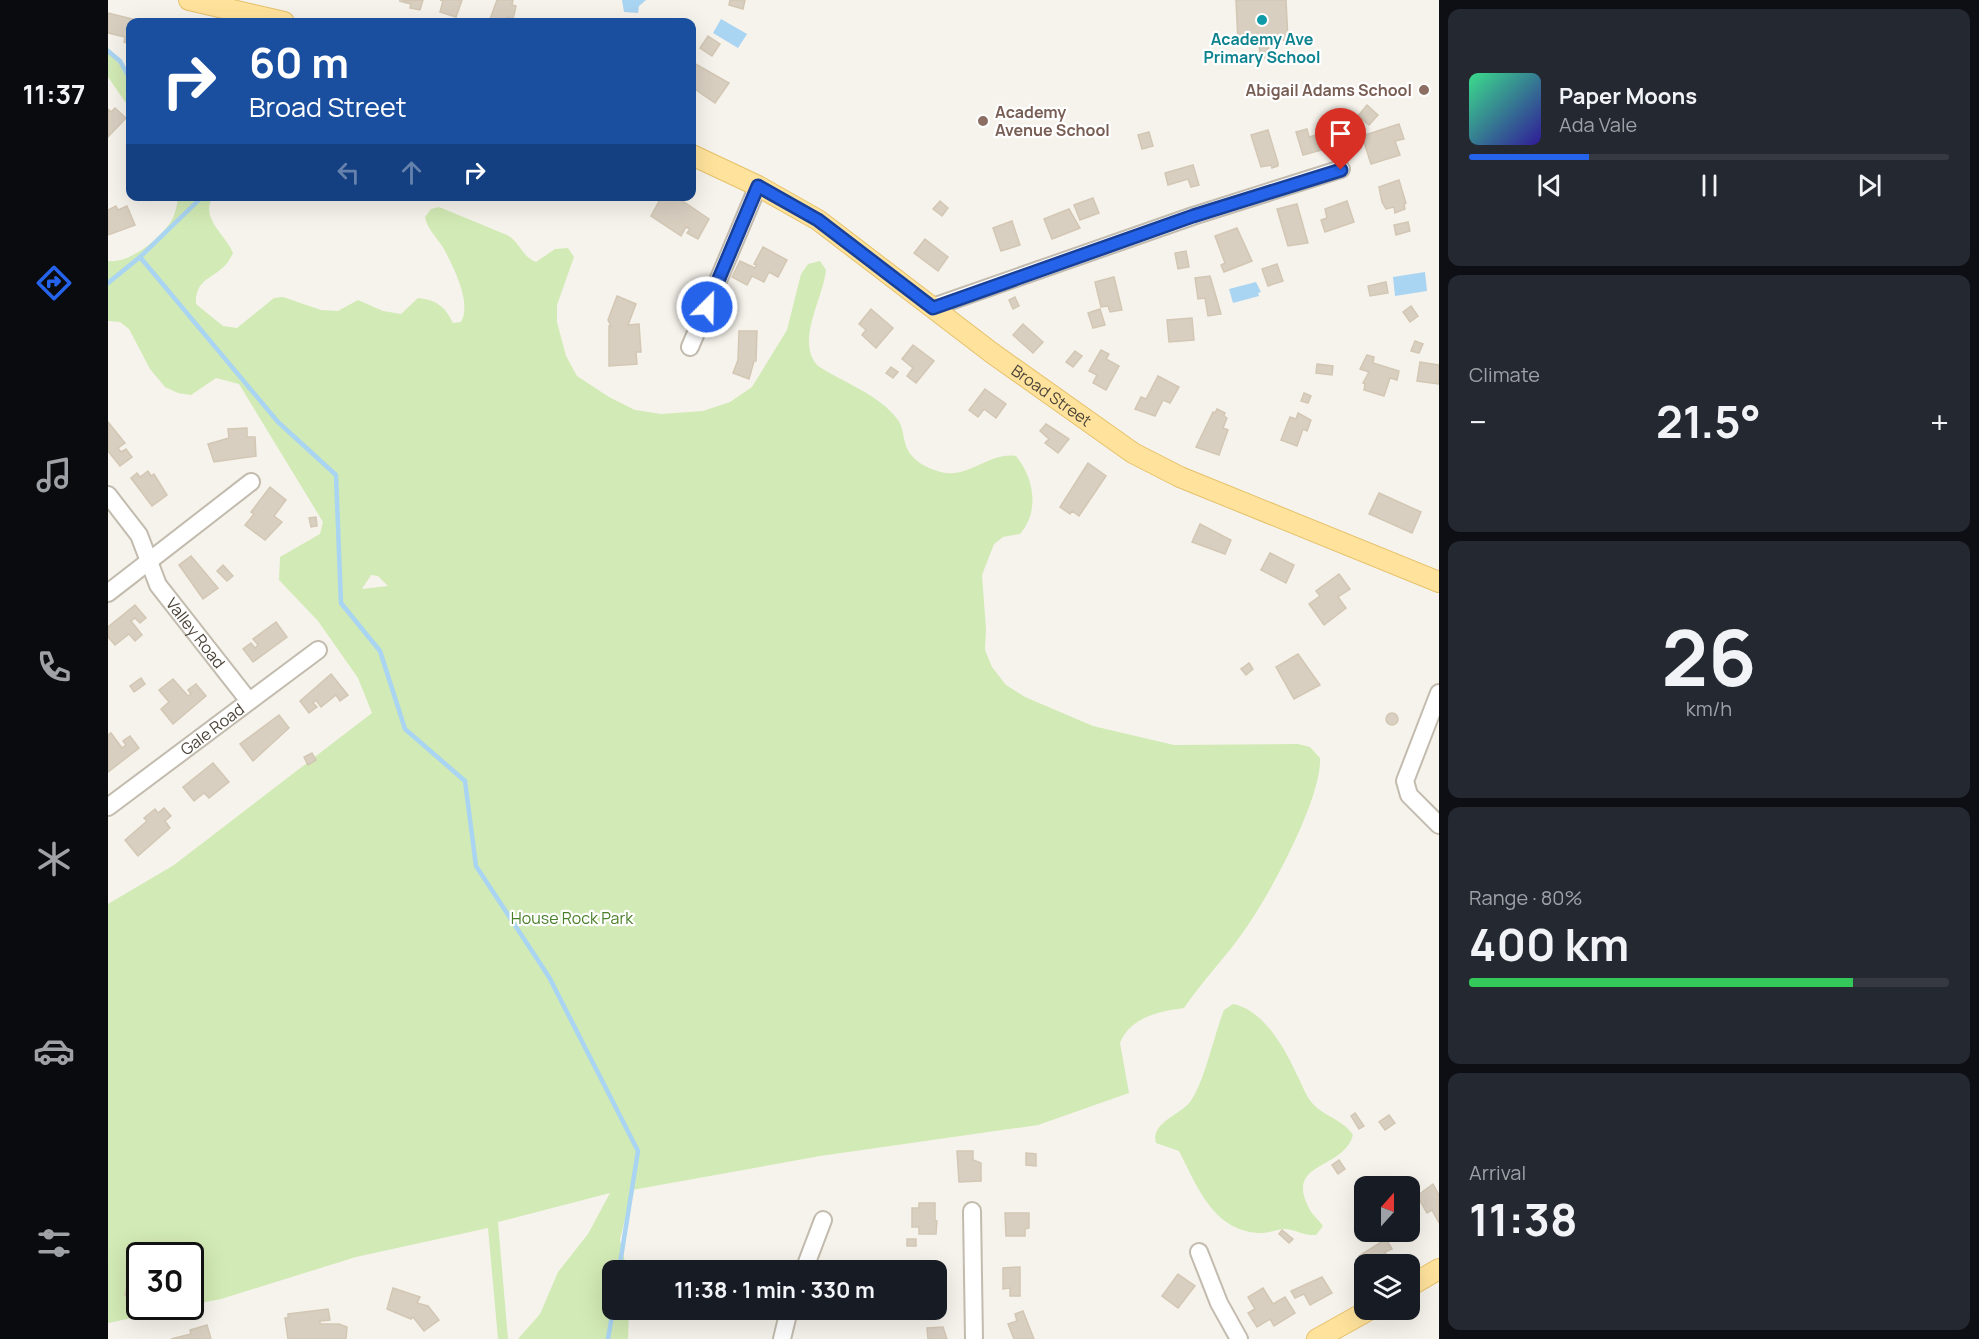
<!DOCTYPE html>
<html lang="en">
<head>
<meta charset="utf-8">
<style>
	body { margin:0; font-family:Manrope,sans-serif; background:#242831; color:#f1f3f6; height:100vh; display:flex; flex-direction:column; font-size:22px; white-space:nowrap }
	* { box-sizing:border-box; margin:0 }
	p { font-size:20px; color:#9ea1a6 }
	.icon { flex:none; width:33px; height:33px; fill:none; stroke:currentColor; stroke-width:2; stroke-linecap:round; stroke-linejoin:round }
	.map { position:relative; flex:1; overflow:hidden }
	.side { display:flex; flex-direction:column; gap:9px; padding:9px; background:#0d0f14; width:540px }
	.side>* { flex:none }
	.top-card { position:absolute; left:18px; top:18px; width:570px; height:183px; border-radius:12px; box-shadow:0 6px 24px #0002; background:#1a4fa0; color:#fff; overflow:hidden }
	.needle { width:39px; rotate:21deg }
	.controls { position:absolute; left:1246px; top:1176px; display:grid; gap:12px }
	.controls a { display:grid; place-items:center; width:66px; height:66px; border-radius:12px; background:#171b24; box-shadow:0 6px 24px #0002; font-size:30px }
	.speed { position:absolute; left:18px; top:1242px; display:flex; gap:12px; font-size:30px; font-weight:700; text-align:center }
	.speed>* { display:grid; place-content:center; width:78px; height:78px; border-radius:50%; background:#171b24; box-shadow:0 6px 24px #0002; line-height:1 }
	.speed .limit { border:3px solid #111; border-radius:9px; background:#fff; color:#111 }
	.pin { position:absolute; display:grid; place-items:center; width:51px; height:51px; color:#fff; margin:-62px -26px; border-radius:50% 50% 50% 0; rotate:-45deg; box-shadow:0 0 6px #0007 }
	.pin .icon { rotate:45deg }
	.me { position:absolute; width:66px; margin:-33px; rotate:23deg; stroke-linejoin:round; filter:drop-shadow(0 0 4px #0008) }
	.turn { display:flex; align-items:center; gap:21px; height:126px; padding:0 24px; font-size:27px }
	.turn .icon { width:78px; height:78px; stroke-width:2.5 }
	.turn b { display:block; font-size:42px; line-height:51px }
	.lanes { display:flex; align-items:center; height:57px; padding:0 24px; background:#0003; justify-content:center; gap:30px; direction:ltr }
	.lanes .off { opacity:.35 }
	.big { font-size:45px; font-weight:700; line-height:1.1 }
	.side .tile { flex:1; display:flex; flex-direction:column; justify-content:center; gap:9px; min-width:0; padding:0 21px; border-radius:12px; background:#242831 }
	.side .dial { align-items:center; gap:0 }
	.dial b { font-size:78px; line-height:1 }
	.song { display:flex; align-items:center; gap:18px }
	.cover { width:72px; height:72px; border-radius:9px; background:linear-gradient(135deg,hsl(150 70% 55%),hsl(250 70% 35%)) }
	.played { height:6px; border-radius:3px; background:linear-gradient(90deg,#2563eb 25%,#363941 25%) }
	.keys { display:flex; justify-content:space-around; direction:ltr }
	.heat { display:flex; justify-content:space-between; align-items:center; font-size:33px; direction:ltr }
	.charge { height:9px; border-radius:4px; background:linear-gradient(90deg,#34c759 80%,#363941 0) }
	.trip { position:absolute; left:494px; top:1260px; width:345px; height:60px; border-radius:12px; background:#171b24; box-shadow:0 6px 24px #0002; font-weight:700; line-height:60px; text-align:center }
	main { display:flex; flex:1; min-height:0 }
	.dock { display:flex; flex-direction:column; width:108px; justify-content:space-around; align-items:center; background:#090b0e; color:#9ea1a6 }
	.dock .icon { width:42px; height:42px }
	.dock .active { color:#2563eb }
	.dock b { font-size:27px; color:#f1f3f6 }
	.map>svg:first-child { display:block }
	.green { fill:#d2eab5; fill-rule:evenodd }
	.water { fill:#a9d4f2 }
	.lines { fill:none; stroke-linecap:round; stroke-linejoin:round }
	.stream { stroke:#a9d4f2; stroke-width:4.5 }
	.building { fill:#d8cfc1; stroke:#d3c7b4; stroke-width:1.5 }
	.minor-casing { stroke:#c2bbae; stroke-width:20 }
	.major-casing { stroke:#e6c16a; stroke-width:22 }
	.minor { stroke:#fff; stroke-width:16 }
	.major { stroke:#ffe39c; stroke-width:20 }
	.route-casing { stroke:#184099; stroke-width:15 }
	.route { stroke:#2563eb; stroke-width:10 }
	.culture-dot { fill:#0f9aa8; stroke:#fff; stroke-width:2 }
	.education-dot { fill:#8d6e63; stroke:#fff; stroke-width:2 }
	.labels { text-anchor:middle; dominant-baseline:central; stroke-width:4.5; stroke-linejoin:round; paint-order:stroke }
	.culture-label { font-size:16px; font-weight:bold; fill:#0d838f; stroke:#fff }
	.education-label { font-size:16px; font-weight:bold; fill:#785e54; stroke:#fff; text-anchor:end }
	.street-label { font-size:16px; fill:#4b4439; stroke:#fff }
	.park-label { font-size:16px; fill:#4a7f2a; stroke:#fff }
</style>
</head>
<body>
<main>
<nav class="dock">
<b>11:37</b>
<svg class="icon active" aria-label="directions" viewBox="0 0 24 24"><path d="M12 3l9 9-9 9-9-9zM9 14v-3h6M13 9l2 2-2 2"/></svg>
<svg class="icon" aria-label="music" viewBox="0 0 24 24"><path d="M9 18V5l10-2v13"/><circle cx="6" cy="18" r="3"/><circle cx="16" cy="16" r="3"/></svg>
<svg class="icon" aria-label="phone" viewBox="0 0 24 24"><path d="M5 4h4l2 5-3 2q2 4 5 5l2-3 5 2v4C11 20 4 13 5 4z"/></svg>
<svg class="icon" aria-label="climate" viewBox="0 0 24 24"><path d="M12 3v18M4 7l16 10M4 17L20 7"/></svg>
<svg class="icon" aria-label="car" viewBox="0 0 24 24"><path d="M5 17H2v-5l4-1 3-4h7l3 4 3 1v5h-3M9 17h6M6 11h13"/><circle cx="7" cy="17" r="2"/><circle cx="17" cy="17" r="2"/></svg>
<svg class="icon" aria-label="filters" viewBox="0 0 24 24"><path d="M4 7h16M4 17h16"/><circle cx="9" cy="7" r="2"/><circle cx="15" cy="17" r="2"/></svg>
</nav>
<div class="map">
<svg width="1331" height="1339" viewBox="0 0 1331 1339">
	<rect width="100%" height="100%" fill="#f6f3ec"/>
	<g class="green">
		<polygon points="0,48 22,72 22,109 0,77"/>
		<path d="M70,197h35c-14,21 14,39 20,56 -12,28 -38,20 -37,51l27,22 14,2 37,-30 9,-1 38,13 17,1 20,-11 25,11 18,3 17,-16c18,2 27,8 35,25l8,-1c11,-19 -7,-54 -17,-73 -7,-12 -16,-18 -19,-32l6,-8 8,-2 68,28c13,7 15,22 29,27l19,-13 13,-1 6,9 -17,48v17l9,34 11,20 32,21 26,13 26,4 42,-3 27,-9 22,-15 35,-57 14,-56 7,-10 12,-3 6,9c-3,29 -31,72 -8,96 26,17 61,28 80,54 5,7 5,17 8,26 6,16 24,24 40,27 25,3 45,-21 70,-17 18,22 24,55 4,78l-17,3 -9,7 -12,31 4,54 -1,21 7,17 14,18 19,12 68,29 81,19 124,-1 12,3 10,11c2,40 -50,136 -74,170 -19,28 -43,52 -62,80 -24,3 -54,9 -64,35l9,50 -91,32 -218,31 -188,34 -12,50 7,30h-15v40h17l-1,29h-110l22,-25 18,-42 30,-38 22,-41 -112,29 10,117h-10l-10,-111 -132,29 -135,42 -30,6 -1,-49h-50v50l45,1 -77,16v-419l66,-39 198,-152 -14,-35 -40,-57 -39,-41 1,-23 40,-23 3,-12 -84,-138 -23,-6 -25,17 -13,-2 -13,-6 -15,-18 -21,-40 -9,-7 -12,-1v-60c21,3 50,-21 62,-38 5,-7 7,-17 8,-26zM263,575l7,1 10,10 -26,3z"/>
		<path d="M1125,1004c31,6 52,45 64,71 5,9 9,22 16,29 11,12 32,17 40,31 -9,35 -69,26 -44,73 3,7 9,11 14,18l-7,9c-12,1 -19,-5 -31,-6 -9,0 -17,5 -27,4 -45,-3 -61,-47 -79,-82l-23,-8c-6,-20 24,-28 34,-41 14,-18 24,-67 34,-92z"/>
	</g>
	<g class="water">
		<polygon points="514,0 538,0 531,6 530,13 516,12"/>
		<polygon points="613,19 639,34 630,48 605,33"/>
		<polygon points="1317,272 1319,291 1287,296 1285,277"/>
		<polygon points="1148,282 1153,292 1150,293 1151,296 1125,303 1121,289"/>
	</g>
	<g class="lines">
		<g class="stream">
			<polyline points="0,51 12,61 22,79"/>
			<polyline points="32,257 170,422 228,475 233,603 272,651 297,729 357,781 368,866 441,977 530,1151 511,1270"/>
			<polyline points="0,283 32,257 95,196"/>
			<polyline points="500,1339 505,1310"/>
		</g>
	</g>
	<g class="building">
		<polygon points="315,0 312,10 302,8 303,4 291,1"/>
		<polygon points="332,0 354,0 348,17 332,12 335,1"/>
		<polygon points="389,0 405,0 404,5 408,6 405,19 400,17 399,22 381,22"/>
		<polygon points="622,0 637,0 635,9 621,5"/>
		<polygon points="1128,0 1178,0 1180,40 1160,41 1161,58 1152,58 1151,41 1130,42"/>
		<polygon points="0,13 32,21 22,22 22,44 16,42 17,37 0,33"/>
		<polygon points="600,36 612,44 604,56 592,48"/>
		<polygon points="584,62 621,83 607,103 584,87"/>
		<polygon points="1259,105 1270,115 1261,125 1250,116"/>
		<polygon points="7,108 18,118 0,137 0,109 3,112"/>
		<polygon points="1291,124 1296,139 1287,141 1292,155 1263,164 1254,136"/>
		<polygon points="1199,129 1201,137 1212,134 1217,149 1195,155 1188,132"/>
		<polygon points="1160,130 1170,163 1170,166 1164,168 1163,165 1153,167 1143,135"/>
		<polygon points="1041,132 1045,146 1034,149 1030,135"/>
		<polygon points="1085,165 1091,185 1083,187 1080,179 1060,185 1057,173"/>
		<polygon points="1291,180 1298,203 1296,204 1297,209 1287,213 1286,207 1278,209 1274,202 1271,187"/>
		<polygon points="554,196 567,196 601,219 590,239 579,233 582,229 578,227 573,236 543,216"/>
		<polygon points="985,198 991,213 972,220 966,205"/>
		<polygon points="832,201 840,208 834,216 825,209"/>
		<polygon points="1239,201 1246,222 1217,232 1213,220 1219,218 1217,209"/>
		<polygon points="1189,204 1200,243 1180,246 1169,209"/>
		<polygon points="8,206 10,210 19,206 27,225 0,235 0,210"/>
		<polygon points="961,209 972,228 944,239 936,219"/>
		<polygon points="904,221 912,245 893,251 885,228"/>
		<polygon points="1300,222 1302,231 1288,235 1286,225"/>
		<polygon points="1129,228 1144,261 1116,272 1113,265 1117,263 1107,236"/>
		<polygon points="817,239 840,257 830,271 806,253"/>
		<polygon points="655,247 679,260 670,277 661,272 656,282 644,276 639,285 624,277 632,261 647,268 649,265 646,264"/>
		<polygon points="1078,251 1081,267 1070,269 1067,253"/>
		<polygon points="1169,264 1175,281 1160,286 1154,269"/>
		<polygon points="1102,276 1113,314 1100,316 1097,298 1090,299 1087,278"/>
		<polygon points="1006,277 1014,310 1002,312 1000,306 993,307 987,282"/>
		<polygon points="1278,282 1280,293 1262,296 1260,286"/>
		<polygon points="509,296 528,304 520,325 531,324 533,352 528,352 529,364 501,366 501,326 503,326 500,320"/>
		<polygon points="907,297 911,306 905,309 901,300"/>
		<polygon points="1303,306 1310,316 1302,322 1295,312"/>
		<polygon points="763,309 785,328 768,348 754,335 758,330 751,324"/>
		<polygon points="992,309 997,325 985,328 980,313"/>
		<polygon points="1084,318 1086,340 1061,342 1059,320"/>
		<polygon points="915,324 935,342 925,353 905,335"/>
		<polygon points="631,331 649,331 648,361 646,361 641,379 625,373 630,360"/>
		<polygon points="1307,341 1315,344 1311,353 1303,351"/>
		<polygon points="805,345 826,361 808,383 799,376 805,368 794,359"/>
		<polygon points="993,350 1001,354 998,359 1011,366 998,390 985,383 989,375 981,371"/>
		<polygon points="967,351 974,356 965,367 958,362"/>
		<polygon points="1259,355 1266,357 1265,363 1291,371 1289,380 1282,378 1276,396 1256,390 1257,384 1255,383 1261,372 1252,369"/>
		<polygon points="1312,362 1331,365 1331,384 1309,381"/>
		<polygon points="1209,364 1225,366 1224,375 1208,373"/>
		<polygon points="783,367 790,372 785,378 778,373"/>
		<polygon points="1050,376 1071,387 1062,403 1055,400 1047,416 1027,409 1033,397 1038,399"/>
		<polygon points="877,389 898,404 888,418 876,409 870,417 861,410"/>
		<polygon points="1196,393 1203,396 1200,403 1193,401"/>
		<polygon points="1109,409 1117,413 1116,416 1119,418 1115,428 1120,430 1111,455 1088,447 1105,412 1107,413"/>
		<polygon points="1190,413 1203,420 1199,431 1195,429 1189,446 1173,440 1182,417 1188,419"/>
		<polygon points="0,422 17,443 10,448 13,452 18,449 24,457 12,466 0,451"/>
		<polygon points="938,424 961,439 950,453 937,443 941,439 932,431"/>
		<polygon points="139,428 139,437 147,437 148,456 106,462 100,444 121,438 120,429"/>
		<polygon points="980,463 998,476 971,516 964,511 962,514 952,507"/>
		<polygon points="40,471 43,476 46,474 59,495 44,506 23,478 29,473 32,477"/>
		<polygon points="162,487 178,500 166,516 174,522 157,540 137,525 146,514 143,512"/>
		<polygon points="1271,493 1313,512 1304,533 1261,514"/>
		<polygon points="208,517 209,526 203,527 201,518"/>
		<polygon points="1092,524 1123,540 1117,554 1084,542"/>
		<polygon points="1162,553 1186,565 1178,583 1153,570"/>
		<polygon points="83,556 110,588 95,599 71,565"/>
		<polygon points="115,565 125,576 119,581 109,571"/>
		<polygon points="1231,574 1242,589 1230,597 1238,608 1216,625 1201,604 1212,596 1208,591"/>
		<polygon points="27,605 38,618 32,623 27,618 23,621 34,635 27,641 21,634 7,645 0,637 0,627"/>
		<polygon points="168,622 179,637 145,662 135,649 143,643 147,648 150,645 145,639"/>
		<polygon points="1190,654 1212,685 1186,699 1168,667"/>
		<polygon points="1141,663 1145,669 1138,675 1133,669"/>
		<polygon points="223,674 240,695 232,701 228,695 213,707 208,700 205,703 209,707 201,713 192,701"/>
		<polygon points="33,678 37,684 26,692 22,686"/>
		<polygon points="65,679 80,696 83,694 80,690 88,684 98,696 65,724 53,709 61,702 51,690"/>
		<circle cx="1284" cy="719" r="6"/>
		<polygon points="171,715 181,728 145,761 132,744"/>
		<polygon points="3,733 14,748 18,745 15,741 22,736 31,748 0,772 0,735"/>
		<polygon points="204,753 208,760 200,765 196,757"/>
		<polygon points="105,763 121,782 101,798 96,793 86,801 75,787"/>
		<polygon points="56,808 63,816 57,821 62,828 30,856 17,840 39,821 36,818 47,809 50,813"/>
		<polygon points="1247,1113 1256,1126 1251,1129 1243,1116"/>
		<polygon points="1281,1115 1287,1123 1277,1130 1271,1122"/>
		<polygon points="849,1151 865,1151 865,1160 873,1163 873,1181 851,1182"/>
		<polygon points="918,1153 928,1154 928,1166 918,1165"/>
		<polygon points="1231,1160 1237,1169 1230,1174 1224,1165"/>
		<polygon points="1325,1184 1331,1195 1331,1223 1324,1210 1319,1213 1309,1196"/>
		<polygon points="811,1203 827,1203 827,1221 829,1221 828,1234 811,1234 811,1227 804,1227 804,1208 811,1208"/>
		<polygon points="897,1213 921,1213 921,1228 917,1229 917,1236 898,1236"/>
		<polygon points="1174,1230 1185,1239 1181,1243 1171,1234"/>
		<rect x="799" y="1239" width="9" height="7"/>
		<polygon points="1278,1239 1284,1249 1277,1252 1281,1259 1272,1264 1257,1266 1251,1256"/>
		<polygon points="818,1266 835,1266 835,1288 828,1288 828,1270 818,1270"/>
		<polygon points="912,1267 912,1296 902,1296 902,1288 895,1289 895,1268"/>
		<polygon points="1070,1274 1087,1286 1070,1308 1054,1296"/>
		<polygon points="1214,1277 1224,1293 1202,1305 1196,1294 1187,1298 1183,1291"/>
		<polygon points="20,1283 29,1285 25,1297 17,1295"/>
		<polygon points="285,1288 312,1297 309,1303 320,1306 331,1320 316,1331 305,1317 303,1319 279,1309"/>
		<polygon points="1155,1288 1165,1304 1177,1297 1187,1313 1166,1326 1162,1319 1149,1327 1140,1313 1147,1309 1140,1297"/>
		<polygon points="220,1309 222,1320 212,1321 212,1324 231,1324 239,1327 238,1339 180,1339 177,1318 180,1318 180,1314"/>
		<polygon points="915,1311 926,1339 906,1339 900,1324 909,1321 907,1314"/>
		<polygon points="99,1325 103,1339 63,1339 83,1334 82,1330"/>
		<polygon points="835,1327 839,1339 820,1339 819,1328"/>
	</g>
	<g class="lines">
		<g class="minor-casing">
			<g id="minor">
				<polyline points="825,307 1085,216 1233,169"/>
				<polyline points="582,347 650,186"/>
				<path id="s1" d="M0,495l31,40 19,50 91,116"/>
				<polyline points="0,593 143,482"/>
				<polyline points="1331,693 1297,781 1301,795 1331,825"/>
				<path id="s2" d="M0,807l210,-157"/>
				<polyline points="864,1211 866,1339"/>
				<polyline points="1091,1252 1111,1303 1131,1339"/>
				<polyline points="696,1270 715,1220"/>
				<polyline points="674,1339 681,1310"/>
			</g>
		</g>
		<g class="major-casing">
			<g id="major">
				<polyline points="81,0 176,22"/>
				<path id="s3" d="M584,155l66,31 60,34 174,133 141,100 47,24 259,105"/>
				<polyline points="1302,1286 1331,1269"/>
				<polyline points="1209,1339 1261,1310"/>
			</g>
		</g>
		<use href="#minor" class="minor"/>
		<use href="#major" class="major"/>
	</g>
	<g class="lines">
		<g class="route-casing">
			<polyline id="route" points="599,307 650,186 710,220 825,308 1085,216 1233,170"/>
		</g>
		<use href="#route" class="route"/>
	</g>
	<circle class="culture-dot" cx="1154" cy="20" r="6"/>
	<g class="education-dot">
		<circle cx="1316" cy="90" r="6"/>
		<circle cx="875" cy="121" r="6"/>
	</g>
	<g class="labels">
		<g class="culture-label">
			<text x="1154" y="39">Academy Ave<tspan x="1154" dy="18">Primary School</tspan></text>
		</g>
		<g class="education-label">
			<text x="1304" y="90">Abigail Adams School</text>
			<text x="887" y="112" text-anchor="start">Academy<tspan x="887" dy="18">Avenue School</tspan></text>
		</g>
		<g class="street-label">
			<text stroke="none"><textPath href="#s3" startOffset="434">Broad Street</textPath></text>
			<text stroke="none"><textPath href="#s1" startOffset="165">Valley Road</textPath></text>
			<text stroke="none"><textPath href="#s2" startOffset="130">Gale Road</textPath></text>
		</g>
		<g class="park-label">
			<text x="464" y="918">House Rock Park</text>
		</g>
	</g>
</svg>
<div class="controls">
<a><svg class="needle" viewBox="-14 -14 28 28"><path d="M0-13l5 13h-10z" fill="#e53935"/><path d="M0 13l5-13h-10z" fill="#9ea1a6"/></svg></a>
<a><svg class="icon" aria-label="layers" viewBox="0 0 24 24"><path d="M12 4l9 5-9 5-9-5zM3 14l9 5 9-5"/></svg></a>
</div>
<div class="speed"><div class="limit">30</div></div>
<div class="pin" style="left:1233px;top:170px;background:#d93025"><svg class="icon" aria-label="arrive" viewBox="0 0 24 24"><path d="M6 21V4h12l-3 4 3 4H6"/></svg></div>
<svg class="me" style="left:599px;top:307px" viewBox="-20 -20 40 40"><circle r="17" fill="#2563eb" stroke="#fff" stroke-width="3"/><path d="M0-11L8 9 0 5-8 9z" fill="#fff"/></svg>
<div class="trip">11:38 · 1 min · 330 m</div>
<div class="top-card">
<div class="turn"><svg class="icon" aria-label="right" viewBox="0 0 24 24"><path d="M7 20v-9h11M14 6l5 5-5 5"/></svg><div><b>60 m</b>Broad Street</div></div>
<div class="lanes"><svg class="icon off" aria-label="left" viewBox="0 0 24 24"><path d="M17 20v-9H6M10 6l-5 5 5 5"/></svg><svg class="icon off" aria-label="ahead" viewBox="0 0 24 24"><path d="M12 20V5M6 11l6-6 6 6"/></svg><svg class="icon" aria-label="right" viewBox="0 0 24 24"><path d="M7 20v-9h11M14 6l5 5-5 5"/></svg></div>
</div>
</div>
<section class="side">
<div class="tile">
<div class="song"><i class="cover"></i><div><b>Paper Moons</b><p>Ada Vale</p></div></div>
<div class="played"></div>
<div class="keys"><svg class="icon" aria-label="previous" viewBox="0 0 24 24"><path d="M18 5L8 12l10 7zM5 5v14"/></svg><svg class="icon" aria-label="pause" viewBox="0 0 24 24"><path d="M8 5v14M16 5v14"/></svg><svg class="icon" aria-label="next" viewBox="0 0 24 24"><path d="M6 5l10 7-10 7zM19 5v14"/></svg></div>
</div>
<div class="tile"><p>Climate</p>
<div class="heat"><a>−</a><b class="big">21.5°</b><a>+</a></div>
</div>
<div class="tile dial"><b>26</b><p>km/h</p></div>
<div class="tile"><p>Range · 80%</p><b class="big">400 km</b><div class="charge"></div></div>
<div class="tile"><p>Arrival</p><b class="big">11:38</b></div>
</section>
</main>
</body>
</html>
